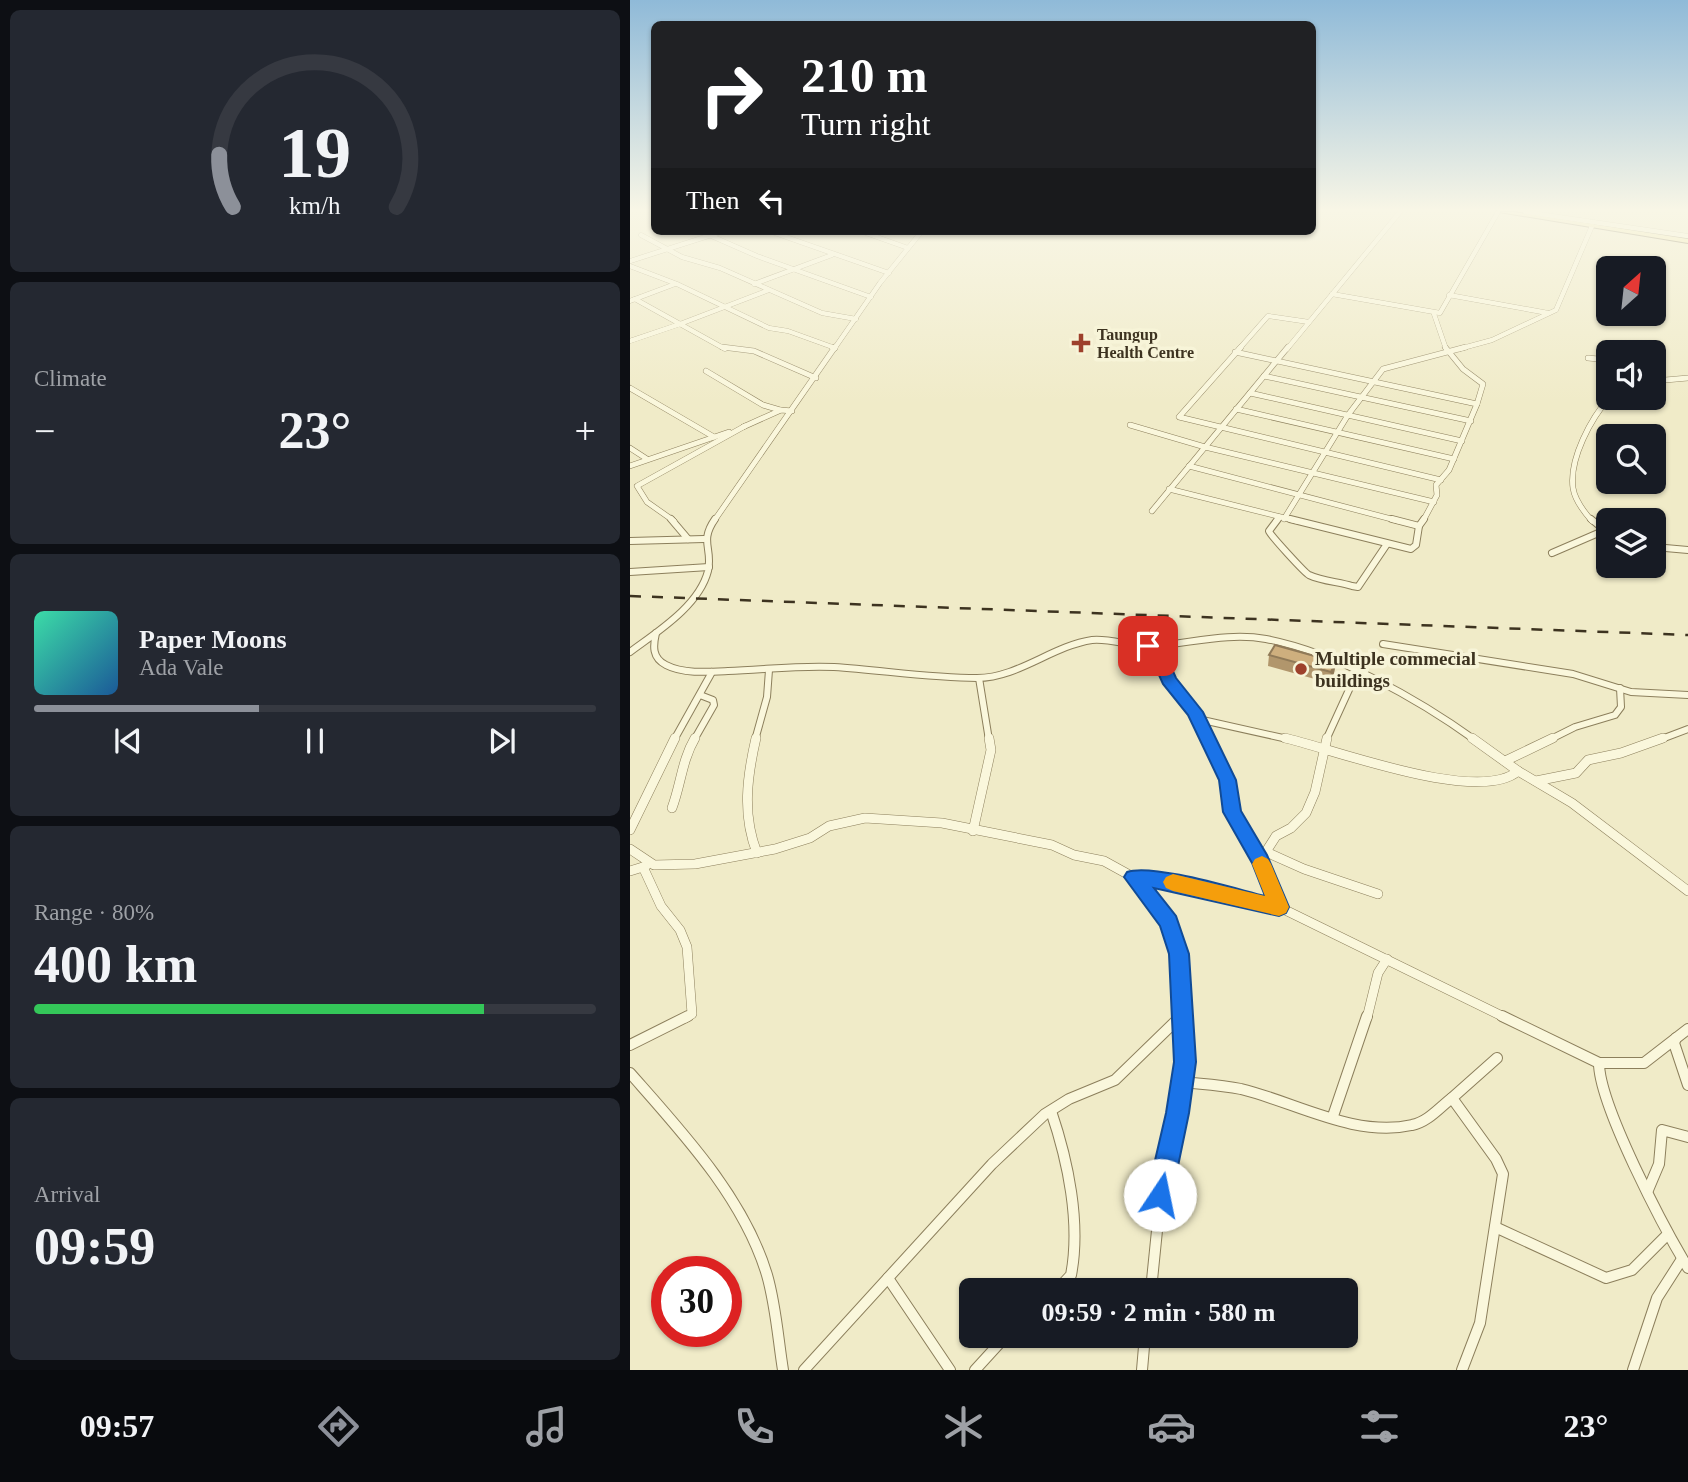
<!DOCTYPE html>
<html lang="en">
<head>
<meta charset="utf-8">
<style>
	body { margin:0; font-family:Georgia,serif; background:#242831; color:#f1f3f6; height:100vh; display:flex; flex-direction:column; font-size:26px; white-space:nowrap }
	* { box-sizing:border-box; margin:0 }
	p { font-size:23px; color:#9ea1a6 }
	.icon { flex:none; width:38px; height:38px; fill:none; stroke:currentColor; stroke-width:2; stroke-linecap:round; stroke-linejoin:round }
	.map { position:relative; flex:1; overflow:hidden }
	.side { display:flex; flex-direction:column; gap:10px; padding:10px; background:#0d0f14; width:630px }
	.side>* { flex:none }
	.guide { position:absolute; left:21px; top:21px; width:665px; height:214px; border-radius:10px; box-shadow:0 2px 5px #0004; background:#202124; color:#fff; overflow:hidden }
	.needle { width:46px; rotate:27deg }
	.tools { position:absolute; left:966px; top:256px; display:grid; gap:14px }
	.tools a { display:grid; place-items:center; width:70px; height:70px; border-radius:10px; background:#171b24; box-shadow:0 2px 5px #0004; font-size:35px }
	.speed { position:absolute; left:21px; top:1256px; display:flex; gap:14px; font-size:35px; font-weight:700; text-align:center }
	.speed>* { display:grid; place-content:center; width:91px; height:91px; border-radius:50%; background:#171b24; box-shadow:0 2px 5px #0004; line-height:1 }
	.speed .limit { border:10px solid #d22; background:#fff; color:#111 }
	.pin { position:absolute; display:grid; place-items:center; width:60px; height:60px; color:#fff; margin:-30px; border-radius:14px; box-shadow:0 4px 10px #0006 }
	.me { position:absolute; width:77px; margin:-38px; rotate:11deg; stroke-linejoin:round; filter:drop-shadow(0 0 5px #0008) }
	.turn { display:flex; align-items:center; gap:24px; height:147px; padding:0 35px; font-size:32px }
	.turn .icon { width:91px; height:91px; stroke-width:2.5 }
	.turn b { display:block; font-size:49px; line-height:60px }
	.then { display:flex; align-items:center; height:66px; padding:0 35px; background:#0003; gap:14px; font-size:26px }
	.big { font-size:52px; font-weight:700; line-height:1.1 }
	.side .widget { flex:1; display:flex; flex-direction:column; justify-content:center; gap:10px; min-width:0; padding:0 24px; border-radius:10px; background:#242831 }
	.side .dial { align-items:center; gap:0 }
	.dial svg { height:182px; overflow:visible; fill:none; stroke:#363941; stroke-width:7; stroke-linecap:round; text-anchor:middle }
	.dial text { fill:#f1f3f6; stroke:none }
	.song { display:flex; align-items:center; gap:21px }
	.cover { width:84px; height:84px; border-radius:10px; background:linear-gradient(135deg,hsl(160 70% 55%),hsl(210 70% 35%)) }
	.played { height:7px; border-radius:4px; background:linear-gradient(90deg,#8c9099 40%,#363941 40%) }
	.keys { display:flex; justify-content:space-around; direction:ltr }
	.heat { display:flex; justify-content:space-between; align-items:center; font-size:38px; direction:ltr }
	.charge { height:10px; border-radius:5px; background:linear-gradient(90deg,#34c759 80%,#363941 0) }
	.trip { position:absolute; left:329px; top:1278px; width:399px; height:70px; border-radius:10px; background:#171b24; box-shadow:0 2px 5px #0004; font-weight:700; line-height:70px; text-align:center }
	.menu { display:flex; height:112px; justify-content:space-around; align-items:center; background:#090b0e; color:#9ea1a6 }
	.menu .icon { width:49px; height:49px }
	.menu .current { color:#8c9099 }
	.menu b { font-size:32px; color:#f1f3f6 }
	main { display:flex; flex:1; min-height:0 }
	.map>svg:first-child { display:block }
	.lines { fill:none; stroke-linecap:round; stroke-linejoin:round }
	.street-far4-casing { stroke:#8c7f5c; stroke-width:5 }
	.street-far3-casing { stroke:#8c7f5c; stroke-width:6 }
	.street-far2-casing { stroke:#8c7f5c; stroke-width:8 }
	.street-far1-casing { stroke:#8c7f5c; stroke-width:10 }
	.street-casing { stroke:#8c7f5c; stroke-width:12 }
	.primary-casing { stroke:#5a4c30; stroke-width:2 }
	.street-far4 { stroke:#faf7dc; stroke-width:4.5 }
	.street-far3 { stroke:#faf7dc; stroke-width:5 }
	.street-far2 { stroke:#faf7dc; stroke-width:6 }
	.street-far1 { stroke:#faf7dc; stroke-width:9 }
	.street { stroke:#faf7dc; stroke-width:10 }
	.primary { fill:#f2e8a1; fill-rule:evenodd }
	.rail { stroke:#3d3320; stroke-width:2.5; stroke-dasharray:11 11; stroke-linecap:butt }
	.wall { fill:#b1966c }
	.shaded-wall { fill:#907a58 }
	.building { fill:#ceaf7e; stroke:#907a58; stroke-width:2 }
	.route { fill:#1a73e8; stroke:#114b97; stroke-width:2 }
	.slow { fill:#f59e0b }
	.poi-dot { fill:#9d402b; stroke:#f7f4d8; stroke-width:2.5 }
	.labels { text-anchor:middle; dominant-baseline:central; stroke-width:7; stroke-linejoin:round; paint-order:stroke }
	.far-poi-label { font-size:16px; font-weight:bold; fill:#3d3320; stroke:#f7f4d8; text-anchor:start }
	.poi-label { font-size:19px; font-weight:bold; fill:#3d3320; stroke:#f7f4d8; text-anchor:start }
</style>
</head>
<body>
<main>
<section class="side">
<div class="widget dial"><svg viewBox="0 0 100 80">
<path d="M14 69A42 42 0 1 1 86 69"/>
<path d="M14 69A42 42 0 0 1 8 46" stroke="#8c9099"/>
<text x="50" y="56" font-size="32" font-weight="700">19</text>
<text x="50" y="72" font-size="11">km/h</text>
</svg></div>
<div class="widget"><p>Climate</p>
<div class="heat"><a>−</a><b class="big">23°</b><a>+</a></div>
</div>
<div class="widget">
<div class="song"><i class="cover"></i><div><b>Paper Moons</b><p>Ada Vale</p></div></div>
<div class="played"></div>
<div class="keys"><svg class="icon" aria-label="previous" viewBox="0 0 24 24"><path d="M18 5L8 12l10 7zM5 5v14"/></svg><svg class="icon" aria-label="pause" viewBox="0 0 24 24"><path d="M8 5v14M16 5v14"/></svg><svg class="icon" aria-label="next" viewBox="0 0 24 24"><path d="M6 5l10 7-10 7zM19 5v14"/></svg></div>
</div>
<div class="widget"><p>Range · 80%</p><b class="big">400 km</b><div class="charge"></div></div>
<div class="widget"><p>Arrival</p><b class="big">09:59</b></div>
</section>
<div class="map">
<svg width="1058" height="1370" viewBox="0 0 1058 1370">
	<rect width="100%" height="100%" fill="#f0ebc8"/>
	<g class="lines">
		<g class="street-far4-casing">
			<g id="street-far4">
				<polyline points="895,212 1058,236"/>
				<polyline points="70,231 127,256 241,297"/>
				<polyline points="139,231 259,273"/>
				<polyline points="230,231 278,248"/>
				<polyline points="11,235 52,257 90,268 192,313 226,319"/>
				<polyline points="0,261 94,231"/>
				<polyline points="0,266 47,284 139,328 158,331 205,348"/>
				<polyline points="124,284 202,255"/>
				<polyline points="702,294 810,313 868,212"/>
				<polyline points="819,295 918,313"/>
				<polyline points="5,299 50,324"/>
				<polyline points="0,301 45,284"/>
				<polyline points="804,314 816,349"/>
				<polyline points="0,341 50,324"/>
				<polyline points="95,349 50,324 139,290"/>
				<polyline points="204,349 250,283 292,231"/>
				<polyline points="609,349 638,316 679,322"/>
				<polyline points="657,349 770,212"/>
				<polyline points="829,349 862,340 926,310 962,226"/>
			</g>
		</g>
		<g class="street-far3-casing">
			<g id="street-far3">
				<polyline points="92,347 124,351 186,378"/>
				<polyline points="202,347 205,348"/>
				<polyline points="611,347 549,417 811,480"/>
				<polyline points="815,347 833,369 853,384 847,404"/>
				<polyline points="605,352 847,404 819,470 806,485 807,495 793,521"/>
				<polyline points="958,358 978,360"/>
				<polyline points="76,371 133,405 150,410"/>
				<polyline points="634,376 841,421"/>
				<polyline points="1024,381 1058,378"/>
				<polyline points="0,388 84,437"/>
				<polyline points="620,393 832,441"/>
				<polyline points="606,409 824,459"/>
				<polyline points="500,425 575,447 804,502"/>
				<polyline points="113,427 151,410 162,411"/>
				<polyline points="0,448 17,459"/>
				<polyline points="0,466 99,432"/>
				<polyline points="559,466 769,521"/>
				<polyline points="539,489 667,521"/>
				<polyline points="522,511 658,347"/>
				<polyline points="654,519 718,415 753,369 836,347"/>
				<polyline points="44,521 17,502 7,486 115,426"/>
				<polyline points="84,521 205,347"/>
				<polyline points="646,521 649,517"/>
				<path d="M962,521c-8,-9 -17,-20 -19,-33 -4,-29 18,-70 37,-91"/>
			</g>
		</g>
		<g class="street-far2-casing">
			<g id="street-far2">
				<polyline points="41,519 58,539"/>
				<path d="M648,519l-9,12c1,4 36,42 40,44 13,6 30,7 43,11l6,1 29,-43"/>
				<polyline points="660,519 781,549 786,545 789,526 794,519"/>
				<polyline points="762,519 789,526"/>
				<polyline points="961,519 978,533"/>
				<polyline points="0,541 74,539"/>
				<polyline points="1024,547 1058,550"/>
				<polyline points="922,553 973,531"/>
				<polyline points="0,572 79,567"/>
				<path d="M26,633c-3,13 -4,25 10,32 17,9 43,7 62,6 35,-1 71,-6 106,-4 47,3 96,11 143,11 41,0 75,-32 115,-38 19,-2 39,7 58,6 38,-2 77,-14 116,-7 69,13 152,60 209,101"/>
				<polyline points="753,644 943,674 1001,692 1058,695"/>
				<polyline points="518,646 532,664 539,680 565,712 578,740"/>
				<path d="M0,652c27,-20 69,-46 78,-81 5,-23 -9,-29 7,-52"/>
				<polyline points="349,678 359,740"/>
				<polyline points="568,719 662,740"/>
				<polyline points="44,740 82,672"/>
				<polyline points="64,740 84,705 83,700 70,695"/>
				<polyline points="125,740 137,697 139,670"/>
				<polyline points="696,740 728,670"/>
				<polyline points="919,740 945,727 985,715 991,707 990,688"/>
				<polyline points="1029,740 1058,729"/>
			</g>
		</g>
		<g class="street-far1-casing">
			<g id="street-far1">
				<path d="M126,738c-9,39 -14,77 1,115"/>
				<polyline points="578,738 598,780 602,812 630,861 649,907"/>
				<path d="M655,738c48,11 194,67 233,33"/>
				<polyline points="842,738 888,771 942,803 1058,891"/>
				<polyline points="875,761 923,738"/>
				<polyline points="906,781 946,773 958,760 991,753 1033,738"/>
				<path d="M42,808c9,-24 10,-48 23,-70"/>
				<polyline points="0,830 45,738"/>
				<polyline points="343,831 361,750 359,738"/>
				<polyline points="0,849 24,865 65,864 145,849 180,838 199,826 235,818 312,823 422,845 444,855 474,861 503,877 542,882 649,907 876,1018"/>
				<polyline points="636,852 674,869 748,894"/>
				<polyline points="630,861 646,836 661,828 676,813 685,792 697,738"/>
				<polyline points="13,867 31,906 50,930 57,947 62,1014 55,1018"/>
				<polyline points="0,871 16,866"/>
				<path d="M503,877c12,15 28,31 37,48 14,27 11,63 13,93"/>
				<polyline points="549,1018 552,1015"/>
				<polyline points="737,1018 748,973 757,959"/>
			</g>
		</g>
		<g class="street-casing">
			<g id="street">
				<polyline points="872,1016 969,1063 1014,1063 1058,1029"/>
				<polyline points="1046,1038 1044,1043 1058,1085"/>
				<polyline points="0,1045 58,1016"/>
				<path d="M969,1063c0,42 65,165 89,205"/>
				<path d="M0,1073c52,59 114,125 137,202 9,31 11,64 16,95"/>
				<path d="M552,1082c19,2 40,3 59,7 54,13 114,49 171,36 16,-3 28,-18 40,-27"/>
				<path d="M421,1111c17,50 30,112 20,164l-14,15"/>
				<polyline points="703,1116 737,1016"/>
				<polyline points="1018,1190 1029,1164 1032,1130 1058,1137"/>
				<polyline points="865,1227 976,1278 1002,1270 1038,1234"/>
				<polyline points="258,1278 320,1370"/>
				<polyline points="521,1290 533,1171 548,1113 555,1046 553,1016"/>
				<polyline points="174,1370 362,1164 415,1114 439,1099 485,1080 551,1016"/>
				<polyline points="345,1370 377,1335"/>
				<polyline points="512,1370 515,1335"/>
				<polyline points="832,1370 850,1323 873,1174 866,1159 822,1098 867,1058"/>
				<polyline points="1003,1370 1027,1298 1052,1259"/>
			</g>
		</g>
		<g class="primary-casing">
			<polygon id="primary" points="869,212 884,212 1058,239 1058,243"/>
		</g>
		<use href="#street-far4" class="street-far4"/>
		<use href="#street-far3" class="street-far3"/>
		<use href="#street-far2" class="street-far2"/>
		<use href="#street-far1" class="street-far1"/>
		<use href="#street" class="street"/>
		<use href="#primary" class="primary"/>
		<polyline class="rail" points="0,596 1058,635"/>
	</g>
	<polygon class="wall" points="639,655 706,662 704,673 699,683 638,666"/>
	<polygon class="shaded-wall" points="706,662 704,673 699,683 701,672"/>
	<polygon class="building" points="645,645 706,662 701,672 639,655"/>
	<linearGradient id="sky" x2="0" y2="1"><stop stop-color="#8fbad8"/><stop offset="0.52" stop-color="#f8f6e6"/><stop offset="1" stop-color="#f8f6e6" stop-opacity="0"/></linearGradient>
	<rect width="1058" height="404" fill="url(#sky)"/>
	<path class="route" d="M518,640l5,2 15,18 8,18 27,34 33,68 5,31 26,44 22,52 -3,6 -7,3 -125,-28 22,28 13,38 7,108 -7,51 -17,82 -4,9 -8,3 -9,-3 -4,-9 19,-82 8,-51 -5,-108 -9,-28 -36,-49 3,-5c25,-9 109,17 138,24l-13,-33 -29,-51 -4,-32 -31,-65 -25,-31 -8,-18 -15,-20z"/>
	<polygon class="slow" points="632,856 638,859 641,864 659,907 656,913 649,916 543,891 536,888 533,882 536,877 543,874 635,896 622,864 625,859"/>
	<g class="poi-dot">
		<path d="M447.5 332.5h7v7h7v7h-7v7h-7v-7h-7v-7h7z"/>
		<circle cx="671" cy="669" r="7"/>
	</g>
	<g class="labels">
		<g class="far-poi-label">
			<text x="467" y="334">Taungup<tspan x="467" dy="18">Health Centre</tspan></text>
		</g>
		<g class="poi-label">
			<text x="685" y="658">Multiple commecial<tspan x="685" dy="22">buildings</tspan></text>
		</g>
	</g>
</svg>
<div class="tools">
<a><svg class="needle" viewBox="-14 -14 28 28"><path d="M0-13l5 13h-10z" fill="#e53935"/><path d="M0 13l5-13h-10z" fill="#9ea1a6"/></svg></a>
<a><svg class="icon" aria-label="sound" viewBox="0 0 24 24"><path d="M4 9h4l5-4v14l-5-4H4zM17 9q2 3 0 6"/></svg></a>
<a><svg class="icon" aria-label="search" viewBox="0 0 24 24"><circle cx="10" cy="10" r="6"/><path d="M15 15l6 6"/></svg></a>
<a><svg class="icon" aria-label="layers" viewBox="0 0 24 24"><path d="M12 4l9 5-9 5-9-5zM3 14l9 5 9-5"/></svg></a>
</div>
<div class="speed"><div class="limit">30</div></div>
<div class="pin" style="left:518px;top:646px;background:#d93025"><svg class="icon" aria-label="arrive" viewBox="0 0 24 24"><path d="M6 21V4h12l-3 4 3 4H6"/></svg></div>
<svg class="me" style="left:530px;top:1195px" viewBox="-20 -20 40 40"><circle r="19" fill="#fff"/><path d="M0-13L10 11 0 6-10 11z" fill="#1a73e8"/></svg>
<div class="trip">09:59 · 2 min · 580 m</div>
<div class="guide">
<div class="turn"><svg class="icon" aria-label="right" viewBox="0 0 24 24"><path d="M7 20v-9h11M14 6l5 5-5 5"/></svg><div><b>210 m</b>Turn right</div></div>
<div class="then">Then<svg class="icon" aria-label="left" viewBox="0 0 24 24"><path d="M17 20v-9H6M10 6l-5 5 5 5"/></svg></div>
</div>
</div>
</main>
<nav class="menu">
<b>09:57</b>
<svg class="icon current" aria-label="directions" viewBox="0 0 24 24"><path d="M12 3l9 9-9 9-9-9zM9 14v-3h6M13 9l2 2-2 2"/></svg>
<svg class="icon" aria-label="music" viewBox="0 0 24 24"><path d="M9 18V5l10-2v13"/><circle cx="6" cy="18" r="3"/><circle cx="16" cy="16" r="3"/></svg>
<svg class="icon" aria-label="phone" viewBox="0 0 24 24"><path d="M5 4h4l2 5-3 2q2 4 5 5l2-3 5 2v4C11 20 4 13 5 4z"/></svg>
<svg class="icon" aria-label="climate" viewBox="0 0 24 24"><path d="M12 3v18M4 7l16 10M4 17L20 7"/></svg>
<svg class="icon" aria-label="car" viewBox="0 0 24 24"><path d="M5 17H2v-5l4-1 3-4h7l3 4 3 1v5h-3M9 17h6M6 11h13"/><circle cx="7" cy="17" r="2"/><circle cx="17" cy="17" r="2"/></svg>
<svg class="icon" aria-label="filters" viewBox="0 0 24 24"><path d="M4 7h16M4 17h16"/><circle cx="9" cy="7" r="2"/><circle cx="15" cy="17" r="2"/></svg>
<b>23°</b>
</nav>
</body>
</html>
